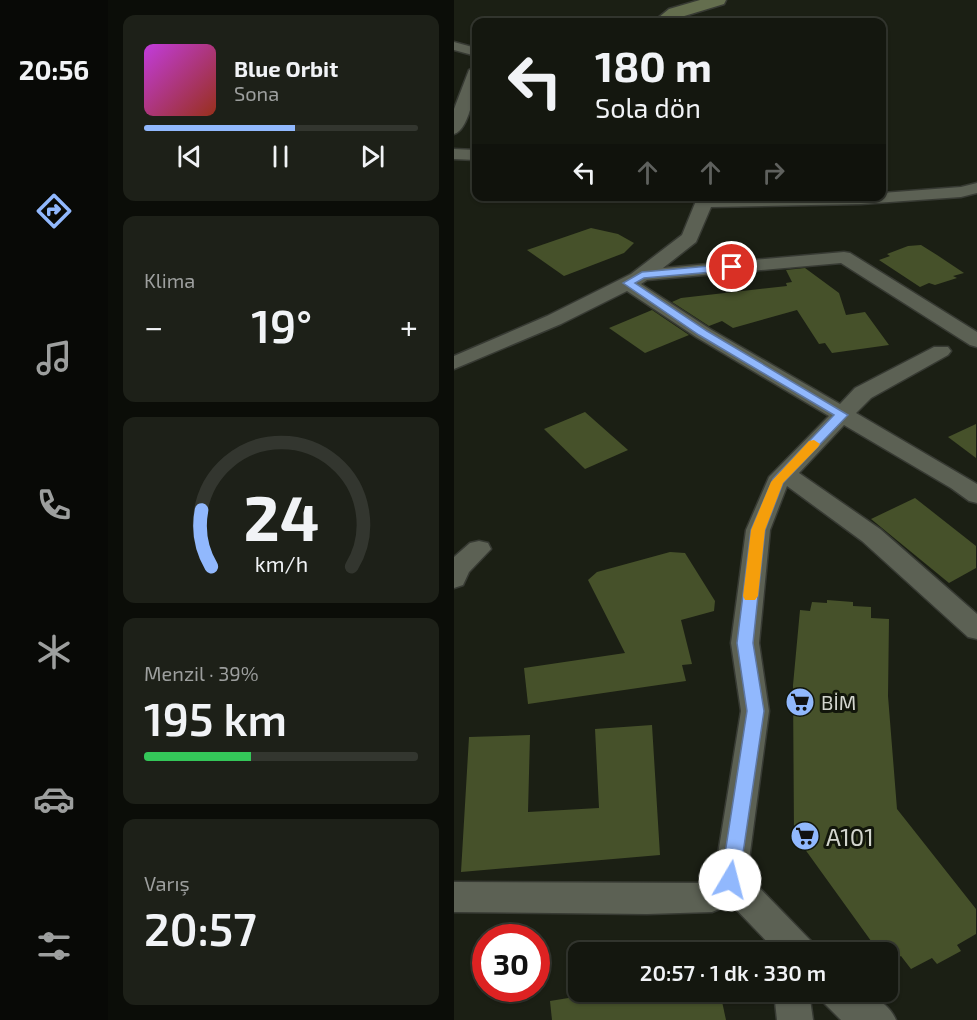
<!DOCTYPE html>
<html lang="tr">
<head>
<meta charset="utf-8">
<style>
	body { margin:0; font-family:"Exo 2",sans-serif; background:#1d2018; color:#f1f3f6; height:100vh; display:flex; flex-direction:column; font-size:22px; white-space:nowrap }
	* { box-sizing:border-box; margin:0 }
	p { font-size:20px; color:#9d9f9e }
	.icon { flex:none; width:33px; height:33px; fill:none; stroke:currentColor; stroke-width:2; stroke-linecap:round; stroke-linejoin:round }
	.map { position:relative; flex:1; overflow:hidden }
	.panel { display:flex; flex-direction:column; gap:15px; padding:15px; background:#0b0d08; width:346px }
	.panel>* { flex:none }
	.banner { position:absolute; left:18px; top:18px; width:414px; height:183px; border-radius:12px; box-shadow:0 2px 4px #0004,0 0 0 2px #33362f; background:#14170f; color:#f1f3f6; overflow:hidden }
	.speed { position:absolute; left:18px; top:924px; display:flex; gap:12px; font-size:30px; font-weight:700; text-align:center }
	.speed>* { display:grid; place-content:center; width:78px; height:78px; border-radius:50%; background:#14170f; box-shadow:0 2px 4px #0004,0 0 0 2px #33362f; line-height:1 }
	.speed .limit { border:9px solid #d22; background:#fff; color:#111 }
	.pin { position:absolute; display:grid; place-items:center; width:51px; height:51px; color:#fff; margin:-26px; border:3px solid #fff; border-radius:50%; box-shadow:0 2px 6px #0007 }
	.me { position:absolute; width:66px; margin:-33px; rotate:8deg; stroke-linejoin:round; filter:drop-shadow(0 0 4px #0008) }
	.turn { display:flex; align-items:center; gap:21px; height:126px; padding:0 24px; font-size:27px }
	.turn .icon { width:78px; height:78px; stroke-width:2.5 }
	.turn b { display:block; font-size:42px; line-height:51px }
	.lanes { display:flex; align-items:center; height:57px; padding:0 24px; background:#0003; justify-content:center; gap:30px; direction:ltr }
	.lanes .off { opacity:.35 }
	.big { font-size:45px; font-weight:600; line-height:1.1 }
	.panel .widget { flex:1; display:flex; flex-direction:column; justify-content:center; gap:9px; min-width:0; padding:0 21px; border-radius:12px; background:#1d2018 }
	.panel .dial { align-items:center; gap:0 }
	.dial svg { height:156px; overflow:visible; fill:none; stroke:#33362f; stroke-width:7; stroke-linecap:round; text-anchor:middle }
	.dial text { fill:#f1f3f6; stroke:none }
	.song { display:flex; align-items:center; gap:18px }
	.cover { width:72px; height:72px; border-radius:9px; background:linear-gradient(135deg,hsl(290 70% 55%),hsl(10 70% 35%)) }
	.played { height:6px; border-radius:3px; background:linear-gradient(90deg,#91b8fd 55%,#33362f 55%) }
	.keys { display:flex; justify-content:space-around; direction:ltr }
	.heat { display:flex; justify-content:space-between; align-items:center; font-size:33px; direction:ltr }
	.charge { height:9px; border-radius:4px; background:linear-gradient(90deg,#34c759 39%,#33362f 0) }
	.trip { position:absolute; left:114px; top:942px; width:330px; height:60px; border-radius:12px; background:#14170f; box-shadow:0 2px 4px #0004,0 0 0 2px #33362f; font-weight:600; line-height:60px; text-align:center }
	main { display:flex; flex:1; min-height:0 }
	.tabs { display:flex; flex-direction:column; width:108px; justify-content:space-around; align-items:center; background:#080906; color:#9d9f9e }
	.tabs .icon { width:42px; height:42px }
	.tabs .current { color:#91b8fd }
	.tabs b { font-size:27px; color:#f1f3f6 }
	.map>svg:first-child { display:block }
	.building { fill:#46512a }
	.lines { fill:none; stroke-linecap:round; stroke-linejoin:round }
	.street-casing { stroke:#373a33; stroke-width:3 }
	.secondary-casing { stroke:#373a33; stroke-width:3 }
	.street { fill:#5c6154; fill-rule:evenodd }
	.secondary { fill:#646e4e; fill-rule:evenodd }
	.route { fill:#91b8fd; stroke:#5e78a4; stroke-width:1.5 }
	.slow { fill:#f59e0b }
	.labels { text-anchor:middle; dominant-baseline:central; stroke-width:6; stroke-linejoin:round; paint-order:stroke }
	.poi-label { font-size:20px; fill:#d3d5ce; stroke:#12160b; text-anchor:start }
	.near-poi-label { font-size:24px; fill:#d3d5ce; stroke:#12160b; text-anchor:start }
</style>
</head>
<body>
<main>
<nav class="tabs">
<b>20:56</b>
<svg class="icon current" aria-label="directions" viewBox="0 0 24 24"><path d="M12 3l9 9-9 9-9-9zM9 14v-3h6M13 9l2 2-2 2"/></svg>
<svg class="icon" aria-label="music" viewBox="0 0 24 24"><path d="M9 18V5l10-2v13"/><circle cx="6" cy="18" r="3"/><circle cx="16" cy="16" r="3"/></svg>
<svg class="icon" aria-label="phone" viewBox="0 0 24 24"><path d="M5 4h4l2 5-3 2q2 4 5 5l2-3 5 2v4C11 20 4 13 5 4z"/></svg>
<svg class="icon" aria-label="climate" viewBox="0 0 24 24"><path d="M12 3v18M4 7l16 10M4 17L20 7"/></svg>
<svg class="icon" aria-label="car" viewBox="0 0 24 24"><path d="M5 17H2v-5l4-1 3-4h7l3 4 3 1v5h-3M9 17h6M6 11h13"/><circle cx="7" cy="17" r="2"/><circle cx="17" cy="17" r="2"/></svg>
<svg class="icon" aria-label="filters" viewBox="0 0 24 24"><path d="M4 7h16M4 17h16"/><circle cx="9" cy="7" r="2"/><circle cx="15" cy="17" r="2"/></svg>
</nav>
<section class="panel">
<div class="widget">
<div class="song"><i class="cover"></i><div><b>Blue Orbit</b><p>Sona</p></div></div>
<div class="played"></div>
<div class="keys"><svg class="icon" aria-label="previous" viewBox="0 0 24 24"><path d="M18 5L8 12l10 7zM5 5v14"/></svg><svg class="icon" aria-label="pause" viewBox="0 0 24 24"><path d="M8 5v14M16 5v14"/></svg><svg class="icon" aria-label="next" viewBox="0 0 24 24"><path d="M6 5l10 7-10 7zM19 5v14"/></svg></div>
</div>
<div class="widget"><p>Klima</p>
<div class="heat"><a>−</a><b class="big">19°</b><a>+</a></div>
</div>
<div class="widget dial"><svg viewBox="0 0 100 80">
<path d="M14 69A42 42 0 1 1 86 69"/>
<path d="M14 69A42 42 0 0 1 9 40" stroke="#91b8fd"/>
<text x="50" y="56" font-size="32" font-weight="700">24</text>
<text x="50" y="72" font-size="11">km/h</text>
</svg></div>
<div class="widget"><p>Menzil · 39%</p><b class="big">195 km</b><div class="charge"></div></div>
<div class="widget"><p>Varış</p><b class="big">20:57</b></div>
</section>
<div class="map">
<svg width="523" height="1020" viewBox="0 0 523 1020">
	<rect width="100%" height="100%" fill="#1b1f14"/>
	<g class="building">
		<polygon points="137,228 164,234 180,243 170,253 110,276 73,250"/>
		<polygon points="467,245 483,255 510,273 499,276 503,278 481,285 475,283 466,287 425,260 436,256 433,254 454,246"/>
		<polygon points="351,268 385,293 392,315 411,312 435,345 378,353 371,343 365,344 343,310 279,328 268,321 255,326 218,302 227,298 333,286 332,283 338,282 332,270"/>
		<polygon points="198,310 235,335 191,353 155,328"/>
		<polygon points="131,412 174,450 131,469 90,429"/>
		<polygon points="522,424 522,458 494,437"/>
		<polygon points="461,498 522,546 522,568 495,583 417,519"/>
		<polygon points="216,552 231,553 261,601 260,611 227,620 238,664 228,665 232,681 74,704 70,668 171,653 134,580 143,572"/>
		<polygon points="373,600 399,602 399,606 417,607 417,618 435,619 434,696 443,809 522,909 522,934 503,945 507,951 483,964 478,958 457,969 447,956 434,963 434,952 425,952 340,834 339,685 346,610 356,611 358,602 373,603"/>
		<polygon points="198,725 206,855 7,872 15,737 76,735 74,812 145,808 141,729"/>
		<polygon points="151,992 266,992 272,1020 98,1020 96,1001"/>
	</g>
	<g class="lines">
		<g class="street-casing">
			<g id="street">
				<polygon points="0,42 22,48 22,56 0,50"/>
				<path d="M22,66c2,14 -6,64 -22,68v-25l15,-39z"/>
				<polygon points="0,149 22,150 22,160 0,159"/>
				<polygon points="523,183 523,193 507,197 407,204 257,207 242,242 209,268 390,252 396,253 523,332 523,347 516,345 387,263 193,280 187,284 256,329 386,404 401,388 480,347 494,347 497,351 494,355 417,398 402,413 523,484 523,503 515,501 497,488 390,425 345,473 426,529 523,614 523,639 514,637 408,541 333,486 316,530 305,643 315,711 293,875 357,941 362,952 323,952 275,902 270,907 258,912 193,914 0,912 0,882 251,883 261,873 287,711 277,643 292,530 315,477 375,416 242,337 173,291 107,324 0,369 0,356 93,316 177,274 228,235 244,196 428,196 428,193 507,187"/>
				<polygon points="25,541 34,543 37,549 15,572 9,585 0,588 0,557 16,543"/>
				<polygon points="320,992 355,992 359,1020 323,1020"/>
				<path d="M365,992c28,-3 65,0 77,28h-55l-16,-16z"/>
			</g>
		</g>
		<g class="secondary-casing">
			<polygon id="secondary" points="246,0 272,0 270,4 227,17 219,22 199,22 215,9"/>
		</g>
		<use href="#street" class="street"/>
		<use href="#secondary" class="secondary"/>
	</g>
	<polygon class="route" points="278,264 281,265 281,270 190,278 181,283 253,331 394,415 329,483 311,530 299,643 310,711 285,880 283,885 276,888 270,885 267,880 293,711 283,643 297,530 319,479 380,415 245,335 169,283 188,272"/>
	<polygon class="slow" points="360,440 366,444 364,447 329,483 311,530 304,596 301,600 291,600 289,596 297,530 317,482 355,441"/>
	<defs>
		<g id="supermarket-disc" transform="scale(1.5)"><circle r="9.5" fill="#91b8fd" stroke="#12160b"/><path d="M-6-5.5h2.5l.6 2H6L4.5 2H-2.5L-4.4-4H-6ZM-1.5 3.2a1.3 1.3 0 1 0 .1 0ZM3 3.2a1.3 1.3 0 1 0 .1 0Z" fill="#111"/></g>
	</defs>
	<g fill-rule="evenodd">
		<use href="#supermarket-disc" x="346" y="702"/>
		<use href="#supermarket-disc" x="351" y="836"/>
	</g>
	<g class="labels">
		<g class="poi-label">
			<text x="367" y="702">BİM</text>
		</g>
		<g class="near-poi-label">
			<text x="372" y="836">A101</text>
		</g>
	</g>
</svg>
<div class="speed"><div class="limit">30</div></div>
<div class="pin" style="left:278px;top:267px;background:#d93025"><svg class="icon" aria-label="arrive" viewBox="0 0 24 24"><path d="M6 21V4h12l-3 4 3 4H6"/></svg></div>
<svg class="me" style="left:276px;top:880px" viewBox="-20 -20 40 40"><circle r="19" fill="#fff"/><path d="M0-13L10 11 0 6-10 11z" fill="#91b8fd"/></svg>
<div class="trip">20:57 · 1 dk · 330 m</div>
<div class="banner">
<div class="turn"><svg class="icon" aria-label="left" viewBox="0 0 24 24"><path d="M17 20v-9H6M10 6l-5 5 5 5"/></svg><div><b>180 m</b>Sola dön</div></div>
<div class="lanes"><svg class="icon" aria-label="left" viewBox="0 0 24 24"><path d="M17 20v-9H6M10 6l-5 5 5 5"/></svg><svg class="icon off" aria-label="ahead" viewBox="0 0 24 24"><path d="M12 20V5M6 11l6-6 6 6"/></svg><svg class="icon off" aria-label="ahead" viewBox="0 0 24 24"><path d="M12 20V5M6 11l6-6 6 6"/></svg><svg class="icon off" aria-label="right" viewBox="0 0 24 24"><path d="M7 20v-9h11M14 6l5 5-5 5"/></svg></div>
</div>
</div>
</main>
</body>
</html>
